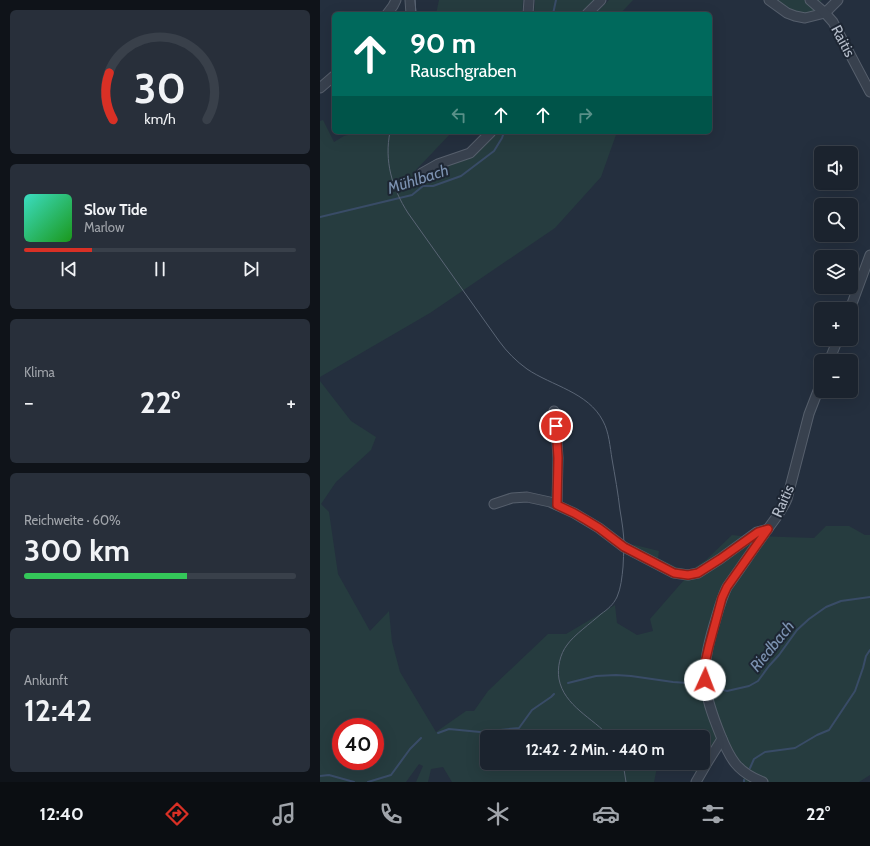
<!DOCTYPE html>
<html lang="de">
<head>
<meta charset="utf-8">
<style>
	body { margin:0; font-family:Cabin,sans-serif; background:#282f3a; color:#f1f3f6; height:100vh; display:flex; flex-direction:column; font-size:15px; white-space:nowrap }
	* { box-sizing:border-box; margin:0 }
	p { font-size:13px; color:#a0a4aa }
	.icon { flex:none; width:22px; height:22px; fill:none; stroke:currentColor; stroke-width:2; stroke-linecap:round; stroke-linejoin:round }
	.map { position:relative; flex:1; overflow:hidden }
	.panel { display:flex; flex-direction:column; gap:10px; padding:10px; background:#0f1319; width:320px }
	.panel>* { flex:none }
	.hud { position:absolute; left:12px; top:12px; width:380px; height:122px; border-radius:6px; box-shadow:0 4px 16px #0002,0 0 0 1px #39404a; background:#00695c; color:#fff; overflow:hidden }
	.controls { position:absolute; left:494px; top:146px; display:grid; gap:8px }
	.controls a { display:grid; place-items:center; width:44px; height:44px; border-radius:6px; background:#1b232e; box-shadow:0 4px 16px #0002,0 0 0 1px #39404a; font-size:20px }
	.speed { position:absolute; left:12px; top:718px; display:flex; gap:8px; font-size:20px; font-weight:700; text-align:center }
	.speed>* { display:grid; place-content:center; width:52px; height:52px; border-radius:50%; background:#1b232e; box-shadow:0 4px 16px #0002,0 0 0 1px #39404a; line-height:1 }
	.speed .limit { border:6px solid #d22; background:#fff; color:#111 }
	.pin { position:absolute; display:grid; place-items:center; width:34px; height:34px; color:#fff; margin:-17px; border:2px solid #fff; border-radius:50%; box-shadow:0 1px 4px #0007 }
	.me { position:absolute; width:44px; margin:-22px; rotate:2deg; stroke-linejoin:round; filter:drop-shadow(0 0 3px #0008) }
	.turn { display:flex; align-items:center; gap:14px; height:84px; padding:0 12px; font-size:18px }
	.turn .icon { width:52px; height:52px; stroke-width:2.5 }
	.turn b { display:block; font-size:28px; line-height:34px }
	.lanes { display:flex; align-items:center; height:38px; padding:0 12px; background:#0003; justify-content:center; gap:20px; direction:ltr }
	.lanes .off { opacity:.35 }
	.big { font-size:30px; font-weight:700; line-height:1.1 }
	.panel .widget { flex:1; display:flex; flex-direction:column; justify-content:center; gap:6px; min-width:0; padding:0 14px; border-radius:6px; background:#282f3a }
	.panel .dial { align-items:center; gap:0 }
	.dial svg { height:104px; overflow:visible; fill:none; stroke:#39404a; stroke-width:7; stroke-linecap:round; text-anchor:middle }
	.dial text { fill:#f1f3f6; stroke:none }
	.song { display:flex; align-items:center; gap:12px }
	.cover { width:48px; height:48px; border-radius:6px; background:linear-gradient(135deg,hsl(170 70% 55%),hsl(120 70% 35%)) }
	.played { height:4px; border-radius:2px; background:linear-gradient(90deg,#d93025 25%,#39404a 25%) }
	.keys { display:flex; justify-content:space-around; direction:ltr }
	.heat { display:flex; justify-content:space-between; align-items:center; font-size:22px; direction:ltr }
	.charge { height:6px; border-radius:3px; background:linear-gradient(90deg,#34c759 60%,#39404a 0) }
	.trip { position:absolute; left:160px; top:730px; width:230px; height:40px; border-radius:6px; background:#1b232e; box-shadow:0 4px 16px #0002,0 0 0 1px #39404a; font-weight:700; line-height:40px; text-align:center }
	.menu { display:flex; height:64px; justify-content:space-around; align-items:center; background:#0b0e12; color:#a0a4aa }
	.menu .icon { width:28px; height:28px }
	.menu .selected { color:#d93025 }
	.menu b { font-size:18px; color:#f1f3f6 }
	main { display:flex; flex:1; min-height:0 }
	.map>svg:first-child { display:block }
	.green { fill:#263c3f; fill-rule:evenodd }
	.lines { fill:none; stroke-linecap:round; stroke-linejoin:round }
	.stream { stroke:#394c67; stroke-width:2 }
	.minor-casing { stroke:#565f6c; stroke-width:11 }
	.minor { stroke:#38414e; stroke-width:9 }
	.tram { stroke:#5a6575; stroke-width:1 }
	.route-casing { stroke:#8d1f18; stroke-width:10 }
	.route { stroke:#d93025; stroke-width:7 }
	.labels { text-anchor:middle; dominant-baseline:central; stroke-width:4; stroke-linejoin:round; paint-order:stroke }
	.street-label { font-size:15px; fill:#b4bcc9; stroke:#1d2633 }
	.water-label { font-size:16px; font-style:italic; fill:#7c92b1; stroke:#1d2633 }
</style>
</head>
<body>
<main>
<section class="panel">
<div class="widget dial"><svg viewBox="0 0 100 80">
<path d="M14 69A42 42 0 1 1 86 69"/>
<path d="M14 69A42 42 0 0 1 11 33" stroke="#d93025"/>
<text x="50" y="56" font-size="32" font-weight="700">30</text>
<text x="50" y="72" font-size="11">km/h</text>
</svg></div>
<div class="widget">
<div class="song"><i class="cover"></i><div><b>Slow Tide</b><p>Marlow</p></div></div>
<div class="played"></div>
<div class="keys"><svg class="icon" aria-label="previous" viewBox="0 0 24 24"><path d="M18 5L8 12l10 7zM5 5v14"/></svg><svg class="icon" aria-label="pause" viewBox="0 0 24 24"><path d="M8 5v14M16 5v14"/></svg><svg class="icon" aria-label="next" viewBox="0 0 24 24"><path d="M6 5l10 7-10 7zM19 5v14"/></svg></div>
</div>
<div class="widget"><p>Klima</p>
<div class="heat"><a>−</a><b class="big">22°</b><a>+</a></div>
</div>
<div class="widget"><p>Reichweite · 60%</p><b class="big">300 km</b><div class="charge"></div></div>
<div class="widget"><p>Ankunft</p><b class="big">12:42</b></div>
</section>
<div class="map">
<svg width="550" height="782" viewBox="0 0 550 782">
	<rect width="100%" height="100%" fill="#242f3e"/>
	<g class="green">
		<polygon points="119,0 203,0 202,14 116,14"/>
		<polygon points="215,0 275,0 261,14 214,14"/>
		<polygon points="289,0 313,0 300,14 275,14"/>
		<polygon points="452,0 502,0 499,3 495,14 484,16 469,12"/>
		<polygon points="3,120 14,142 24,136 39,132 132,132 95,171 93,183 153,155 174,132 297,132 281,177 235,228 110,313 0,377 0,121"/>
		<path d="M0,381l31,40 25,16 -5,13 -35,32 -15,22 8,8 9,62 32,57 19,-20 3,31 8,30 36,60 30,-21h8l14,-20 60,-57h18l49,-29 2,18 20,12 16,-4 -3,-12 34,-39 -56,-34 7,-1 24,6 -1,7 18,9 15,3 15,-10 26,-25 9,1 8,5 9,-5 56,2 12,-12h23l16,9h5v240l-11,7h-117l2,-2 -22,-51 -23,43 -42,-5 -3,15h-202l-9,-15 -12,2 -3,13h-12l7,-16 -4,-2 -13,18h-86zM21,727h34v34h-34zM167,737h216v26h-216z"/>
	</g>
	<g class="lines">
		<g class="stream">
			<polyline points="233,14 236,0"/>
			<polyline points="0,217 92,195 103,186 113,186 141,176 174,151 182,138 184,132"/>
			<polyline points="248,683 276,676 296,675 311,676 353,682 383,684"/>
			<polyline points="389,686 407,691 429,686 438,681 449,666 459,655 477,630 489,619 506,607 521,601 550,597"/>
			<polyline points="118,733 129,729 160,732 199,728 212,710 231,697 234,694"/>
			<polyline points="430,768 434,759 445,752 475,748 497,735 509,730 535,691 543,668 546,656 550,650"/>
			<polyline points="0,776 9,775 34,782"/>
			<polyline points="48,782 71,775 90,749 101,738"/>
			<polyline points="424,782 424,780"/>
		</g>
		<g class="minor-casing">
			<g id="minor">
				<polyline points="90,0 91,14"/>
				<polyline points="449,0 467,13 475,16 485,18 505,13 518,0"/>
				<polyline points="490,0 505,13 513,22 550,92"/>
				<polyline points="67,14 73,6 76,0"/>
				<polyline points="208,14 209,0"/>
				<polyline points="267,14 281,0"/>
				<polyline points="0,88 14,76"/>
				<polyline points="102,173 118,164 150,153 171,132"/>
				<polyline points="530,309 550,255"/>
				<polyline points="509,361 518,339"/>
				<polyline points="234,411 237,442 238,458 237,505"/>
				<polyline points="174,504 192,498 207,497 230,502 254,513 279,528 304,547 354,573 368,575 378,573 400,559 437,532 448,529"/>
				<polyline points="376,782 387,763 402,739"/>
				<path d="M443,782c-26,-10 -33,-23 -43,-48 -6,-15 -12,-30 -14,-46 -3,-22 2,-43 8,-63 4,-13 7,-26 13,-38 13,-18 25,-36 38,-54 8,-12 16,-20 22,-34l22,-85 12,-31"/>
			</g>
		</g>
		<use href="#minor" class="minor"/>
		<g class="tram">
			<polyline points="95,0 96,14"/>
			<path d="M70,132c-6,29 2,56 18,81l91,128c8,11 17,20 28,28 25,17 61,23 76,52 6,11 7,26 9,38 3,17 6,34 8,51 2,12 4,24 4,36 0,7 -1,14 -1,21 -1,10 -2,21 -6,30 -4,8 -9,12 -16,17 -10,9 -27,21 -34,31 -7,9 -10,23 -8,34 5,27 34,39 51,58"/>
			<polyline points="303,763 306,782"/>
		</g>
	</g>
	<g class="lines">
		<g class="route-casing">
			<polyline id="route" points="236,426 238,458 237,505 254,513 266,520 279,528 304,547 354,573 368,575 378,573 400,559 438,532 448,529 407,587 402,598 389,646 385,663 385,680"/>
		</g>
		<use href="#route" class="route"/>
	</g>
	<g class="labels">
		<g class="street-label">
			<text transform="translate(523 41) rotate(62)">Raitis</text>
			<text transform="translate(463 501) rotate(-66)">Raitis</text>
		</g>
		<g class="water-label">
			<text transform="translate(98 179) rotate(-18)">Mühlbach</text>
			<text transform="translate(452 646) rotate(-51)">Riedbach</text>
		</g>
	</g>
</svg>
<div class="controls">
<a><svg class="icon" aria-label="sound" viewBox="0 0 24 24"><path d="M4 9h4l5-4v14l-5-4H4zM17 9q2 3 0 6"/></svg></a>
<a><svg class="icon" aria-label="search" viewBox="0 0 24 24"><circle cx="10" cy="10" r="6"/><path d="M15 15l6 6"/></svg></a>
<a><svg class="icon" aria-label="layers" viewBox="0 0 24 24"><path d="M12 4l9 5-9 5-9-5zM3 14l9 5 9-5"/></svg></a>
<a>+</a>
<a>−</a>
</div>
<div class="speed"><div class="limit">40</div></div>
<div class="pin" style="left:236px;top:426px;background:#d93025"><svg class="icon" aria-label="arrive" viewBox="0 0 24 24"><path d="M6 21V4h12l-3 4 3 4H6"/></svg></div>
<svg class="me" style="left:385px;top:680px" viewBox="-20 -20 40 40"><circle r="19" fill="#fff"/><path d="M0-13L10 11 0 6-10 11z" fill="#d93025"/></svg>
<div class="trip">12:42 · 2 Min. · 440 m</div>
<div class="hud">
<div class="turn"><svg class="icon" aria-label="ahead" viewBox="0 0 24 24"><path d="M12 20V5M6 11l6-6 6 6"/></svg><div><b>90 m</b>Rauschgraben</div></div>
<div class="lanes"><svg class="icon off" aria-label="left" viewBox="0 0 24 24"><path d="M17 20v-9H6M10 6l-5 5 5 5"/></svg><svg class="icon" aria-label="ahead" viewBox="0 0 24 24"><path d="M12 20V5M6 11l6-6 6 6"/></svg><svg class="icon" aria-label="ahead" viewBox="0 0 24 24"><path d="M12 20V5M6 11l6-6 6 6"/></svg><svg class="icon off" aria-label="right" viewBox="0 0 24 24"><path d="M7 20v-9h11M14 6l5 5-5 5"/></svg></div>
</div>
</div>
</main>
<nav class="menu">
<b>12:40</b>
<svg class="icon selected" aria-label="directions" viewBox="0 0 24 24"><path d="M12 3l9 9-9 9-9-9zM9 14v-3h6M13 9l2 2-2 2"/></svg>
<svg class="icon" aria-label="music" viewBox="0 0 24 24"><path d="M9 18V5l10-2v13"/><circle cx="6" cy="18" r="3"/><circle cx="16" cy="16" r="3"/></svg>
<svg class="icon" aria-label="phone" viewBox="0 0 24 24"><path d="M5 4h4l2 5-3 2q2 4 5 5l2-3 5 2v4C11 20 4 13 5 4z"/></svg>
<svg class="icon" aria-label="climate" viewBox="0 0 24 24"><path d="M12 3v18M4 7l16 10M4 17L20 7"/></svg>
<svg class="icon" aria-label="car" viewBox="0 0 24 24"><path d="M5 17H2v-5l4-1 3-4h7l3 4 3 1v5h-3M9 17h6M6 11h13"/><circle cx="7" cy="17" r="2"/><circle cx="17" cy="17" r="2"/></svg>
<svg class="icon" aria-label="filters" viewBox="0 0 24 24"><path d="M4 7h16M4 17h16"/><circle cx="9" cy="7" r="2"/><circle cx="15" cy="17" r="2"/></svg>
<b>22°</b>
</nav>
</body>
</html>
